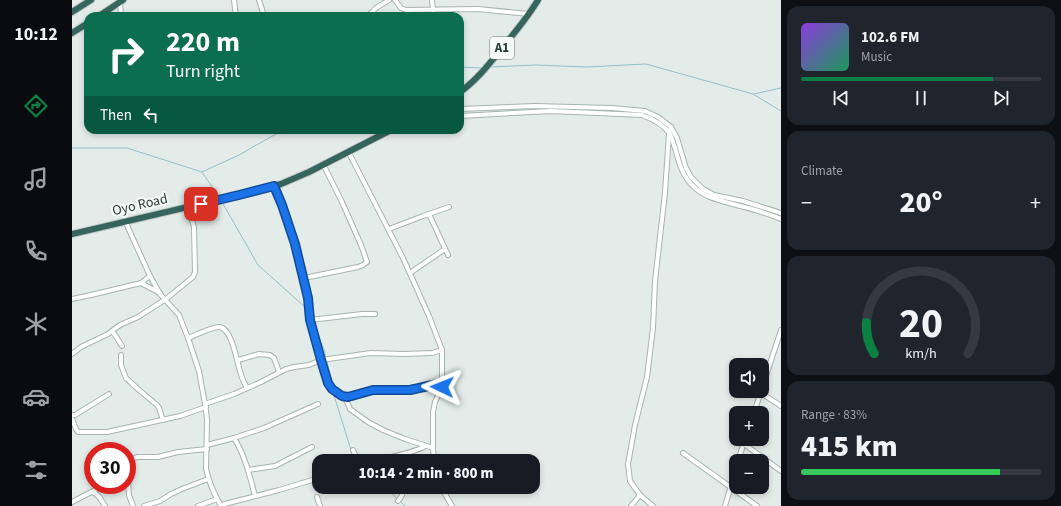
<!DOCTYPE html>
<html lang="en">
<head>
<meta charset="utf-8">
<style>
	body { margin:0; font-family:"Source Sans 3",sans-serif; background:#20242c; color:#f1f3f6; height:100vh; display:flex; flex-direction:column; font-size:15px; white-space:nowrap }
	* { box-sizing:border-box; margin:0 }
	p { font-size:13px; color:#9ea1a6 }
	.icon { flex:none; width:22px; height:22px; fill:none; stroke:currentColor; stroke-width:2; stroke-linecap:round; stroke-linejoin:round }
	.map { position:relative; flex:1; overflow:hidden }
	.drawer { display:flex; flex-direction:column; gap:6px; padding:6px; background:#0d0f14; width:280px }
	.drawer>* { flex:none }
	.top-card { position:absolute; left:12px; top:12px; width:380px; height:122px; border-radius:12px; box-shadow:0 2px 6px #0003; background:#0b6e4f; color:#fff; overflow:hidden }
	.tools { position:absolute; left:657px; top:358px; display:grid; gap:8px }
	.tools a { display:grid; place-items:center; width:40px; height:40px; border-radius:8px; background:#171b24; box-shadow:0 2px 6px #0003; font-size:20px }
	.speed { position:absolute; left:12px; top:442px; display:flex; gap:8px; font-size:20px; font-weight:700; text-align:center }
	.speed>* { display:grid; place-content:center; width:52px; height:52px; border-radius:50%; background:#171b24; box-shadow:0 2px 6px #0003; line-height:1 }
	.speed .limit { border:6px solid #d22; background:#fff; color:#111 }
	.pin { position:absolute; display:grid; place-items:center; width:34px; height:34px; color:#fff; margin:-17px; border-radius:8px; box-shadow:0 2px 6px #0006 }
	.me { position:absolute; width:44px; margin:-22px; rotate:272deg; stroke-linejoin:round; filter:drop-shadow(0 0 3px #0008) }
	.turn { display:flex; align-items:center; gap:14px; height:84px; padding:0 16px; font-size:18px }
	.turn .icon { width:52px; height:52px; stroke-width:2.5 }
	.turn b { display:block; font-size:28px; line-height:34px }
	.then { display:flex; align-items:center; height:38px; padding:0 16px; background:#0003; gap:8px; font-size:15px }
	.big { font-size:30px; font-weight:800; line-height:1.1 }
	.drawer .tile { flex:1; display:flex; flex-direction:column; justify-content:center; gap:6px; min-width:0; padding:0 14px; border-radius:12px; background:#20242c }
	.drawer .dial { align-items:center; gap:0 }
	.dial svg { height:104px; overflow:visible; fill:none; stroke:#363941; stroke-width:7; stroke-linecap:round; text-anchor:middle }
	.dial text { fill:#f1f3f6; stroke:none }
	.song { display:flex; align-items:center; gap:12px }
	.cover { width:48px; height:48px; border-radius:6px; background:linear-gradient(135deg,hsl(270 70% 55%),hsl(150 70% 35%)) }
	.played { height:4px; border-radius:2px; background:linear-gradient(90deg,#0b8043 80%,#363941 80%) }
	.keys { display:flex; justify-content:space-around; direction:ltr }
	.heat { display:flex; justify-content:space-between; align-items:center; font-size:22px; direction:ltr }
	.charge { height:6px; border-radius:3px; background:linear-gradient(90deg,#34c759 83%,#363941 0) }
	.trip { position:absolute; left:240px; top:454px; width:228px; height:40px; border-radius:12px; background:#171b24; box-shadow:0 2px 6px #0003; font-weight:800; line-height:40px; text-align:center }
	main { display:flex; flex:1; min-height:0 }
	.dock { display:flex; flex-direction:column; width:72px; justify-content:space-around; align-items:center; background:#090b0e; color:#9ea1a6 }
	.dock .icon { width:28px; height:28px }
	.dock .active { color:#0b8043 }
	.dock b { font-size:18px; color:#f1f3f6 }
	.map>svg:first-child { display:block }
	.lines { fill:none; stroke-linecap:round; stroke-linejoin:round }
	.stream { stroke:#93c0cb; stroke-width:1 }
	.minor-casing { stroke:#a7b4b0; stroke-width:6 }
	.highway-casing { stroke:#c2c8c7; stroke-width:8 }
	.minor { stroke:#fff; stroke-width:4 }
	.highway { stroke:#35655d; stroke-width:6 }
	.route-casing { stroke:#114b97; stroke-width:10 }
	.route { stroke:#1a73e8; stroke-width:7 }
	.labels { text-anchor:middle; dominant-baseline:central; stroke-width:4; stroke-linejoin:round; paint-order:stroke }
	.shield { fill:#f5f9f7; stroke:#647571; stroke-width:1 }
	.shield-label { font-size:13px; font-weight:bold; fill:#263c37 }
	.street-label { font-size:14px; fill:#263c37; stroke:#f5f9f7 }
</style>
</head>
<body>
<main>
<nav class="dock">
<b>10:12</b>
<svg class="icon active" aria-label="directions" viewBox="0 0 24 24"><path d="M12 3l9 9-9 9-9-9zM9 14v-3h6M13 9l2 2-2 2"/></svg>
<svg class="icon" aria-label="music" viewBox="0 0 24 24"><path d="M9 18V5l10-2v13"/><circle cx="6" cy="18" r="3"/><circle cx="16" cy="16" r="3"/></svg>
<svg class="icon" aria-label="phone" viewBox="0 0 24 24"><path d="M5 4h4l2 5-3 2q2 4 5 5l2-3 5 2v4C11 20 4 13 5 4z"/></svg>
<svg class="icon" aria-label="climate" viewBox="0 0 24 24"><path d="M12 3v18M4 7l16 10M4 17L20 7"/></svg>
<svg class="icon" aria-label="car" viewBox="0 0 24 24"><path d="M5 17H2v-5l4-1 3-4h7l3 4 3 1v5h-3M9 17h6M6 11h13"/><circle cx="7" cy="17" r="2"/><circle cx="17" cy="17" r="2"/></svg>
<svg class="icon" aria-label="filters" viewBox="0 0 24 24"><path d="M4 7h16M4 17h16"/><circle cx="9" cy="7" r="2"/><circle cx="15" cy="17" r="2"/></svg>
</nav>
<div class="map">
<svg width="709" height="506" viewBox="0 0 709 506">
	<rect width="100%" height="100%" fill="#e4ece9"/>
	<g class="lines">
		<g class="stream">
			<polyline points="388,67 409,68"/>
			<polyline points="419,67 464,65 514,67 574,64 681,94 709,111"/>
			<polyline points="682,94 709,88"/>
			<polyline points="0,148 55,148 130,172 167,155 211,130"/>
			<polyline points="130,172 147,197"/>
			<polyline points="150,202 186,265 233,307 236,314"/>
			<polyline points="242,327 252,349 254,358"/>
			<polyline points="255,361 260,385"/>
			<polyline points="261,392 279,450"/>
			<polyline points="314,487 325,499"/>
			<polyline points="328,501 333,506"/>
		</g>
		<g class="minor-casing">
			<g id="minor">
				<polyline points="162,0 164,16"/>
				<polyline points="187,0 192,16"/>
				<polyline points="323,0 329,8 334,10 406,9 457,14"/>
				<polyline points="360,0 361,10"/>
				<polyline points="48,2 49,16"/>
				<polyline points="295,16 299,13 304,8 317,0"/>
				<polyline points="14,24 16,35"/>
				<polyline points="388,109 463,106 540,108 573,111 586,117 599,127 605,138 614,168 619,177 631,189 642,195 671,201 709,213"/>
				<path d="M388,116l91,-5 91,4c11,4 21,9 28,19 2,4 3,9 5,14 4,14 7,28 18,38 13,13 30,15 47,20 14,3 28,8 41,13"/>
				<polyline points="276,151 331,258 357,316 370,350 370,387 363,402 361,412 361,448 362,461"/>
				<polyline points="202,185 210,205 223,244 236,298 238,320 249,360 256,383 260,389 269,396 276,397 301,390 338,390 370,383"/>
				<polyline points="357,214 376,255"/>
				<path d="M53,221l25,55 10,18 19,21 9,23 11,33 6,33 2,15 -1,50c3,13 8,25 15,37"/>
				<polyline points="317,229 351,216 377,207"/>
				<polyline points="338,273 373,249"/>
				<polyline points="232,278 286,267 291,265 295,262 289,245 270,202 251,164"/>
				<polyline points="69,283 88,293"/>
				<polyline points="0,299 19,295 69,283 78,276"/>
				<polyline points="238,320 290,314 303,314"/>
				<polyline points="40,331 45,338 50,346"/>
				<path d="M116,338c8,-3 25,-12 32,-11 13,3 17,37 21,47 1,5 4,10 6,14"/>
				<polyline points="0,354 9,347 36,334 48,325 66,317 94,299 121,277 123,272 122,227 116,206"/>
				<polyline points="49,355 49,365 54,378 67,390 85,405 87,408 91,420"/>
				<polyline points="166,360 187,354 198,355 202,358 207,372"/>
				<polyline points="690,388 709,330"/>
				<polyline points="689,393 709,406"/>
				<polyline points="273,397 278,409 296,422 311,430 333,439 361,448"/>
				<polyline points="133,404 162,394 189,382 214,369 222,367 237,365 249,360 299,353 332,354 360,353 370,350"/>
				<polyline points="682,413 689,391"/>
				<polyline points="0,415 3,415 37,394"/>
				<polyline points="0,419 4,429 6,432 35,432 108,416 134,407"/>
				<path d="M162,438c11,17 16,39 21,58"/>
				<polyline points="672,444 709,471"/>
				<polyline points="135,445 162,438 192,428 246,404"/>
				<polyline points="281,450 286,461"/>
				<polyline points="611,453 685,506"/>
				<path d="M295,461c5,-2 10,-1 16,-2 10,-3 34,-7 42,-13"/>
				<polyline points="415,461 417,460"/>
				<polyline points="666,461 673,439"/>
				<polyline points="55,464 57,461 60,459 65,457 86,457 106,452 135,449"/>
				<polyline points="55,467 57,495 61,506"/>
				<polyline points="176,470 203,466 240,447"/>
				<polyline points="369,487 380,506"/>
				<path d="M20,492c7,2 9,8 13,14"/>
				<polyline points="245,497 248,506"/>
				<path d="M326,501c4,-5 6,-8 5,-14"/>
				<polyline points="0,502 31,486"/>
				<polyline points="149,505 207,490 247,478"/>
				<polyline points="72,506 88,501 99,494 110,489 136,479"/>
				<polyline points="126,506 145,499"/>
				<polyline points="559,506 568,495"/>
				<polyline points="581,506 568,495 558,481 556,464 563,425 575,377 581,328 583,281 593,193 597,133 599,127"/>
				<polyline points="653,506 664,469"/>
			</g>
		</g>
		<g class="highway-casing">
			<g id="highway">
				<polyline points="0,12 19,0"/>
				<polyline points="27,16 51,0"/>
				<polyline points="0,33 16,23"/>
				<path d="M388,92c17,-12 30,-29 43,-45 12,-15 25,-30 35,-47"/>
				<polyline points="0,234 167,195 209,184 237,172 319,130"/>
			</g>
		</g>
		<use href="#minor" class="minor"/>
		<use href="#highway" class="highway"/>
	</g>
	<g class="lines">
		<g class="route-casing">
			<polyline id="route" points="129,204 167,195 202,186 210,205 223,244 236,298 238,320 249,360 256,383 260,389 270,396 276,397 301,390 338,390 370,383 370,387"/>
		</g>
		<use href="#route" class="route"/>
	</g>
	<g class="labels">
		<rect class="shield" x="418" y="37" width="24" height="22" rx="3"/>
		<g class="shield-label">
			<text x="430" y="48">A1</text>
		</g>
		<g class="street-label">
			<text transform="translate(68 205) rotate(-13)">Oyo Road</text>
		</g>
	</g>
</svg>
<div class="tools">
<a><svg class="icon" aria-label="sound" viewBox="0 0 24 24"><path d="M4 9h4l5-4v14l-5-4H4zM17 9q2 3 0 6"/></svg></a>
<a>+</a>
<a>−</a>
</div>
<div class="speed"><div class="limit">30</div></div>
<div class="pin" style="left:129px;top:204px;background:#d93025"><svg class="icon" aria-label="arrive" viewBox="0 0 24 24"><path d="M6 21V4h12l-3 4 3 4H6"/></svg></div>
<svg class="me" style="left:370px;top:387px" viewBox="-20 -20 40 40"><path d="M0-17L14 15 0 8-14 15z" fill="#1a73e8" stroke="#fff" stroke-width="4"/></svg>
<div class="trip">10:14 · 2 min · 800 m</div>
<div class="top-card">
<div class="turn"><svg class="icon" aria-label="right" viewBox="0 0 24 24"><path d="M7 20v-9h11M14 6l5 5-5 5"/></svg><div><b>220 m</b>Turn right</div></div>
<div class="then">Then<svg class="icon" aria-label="left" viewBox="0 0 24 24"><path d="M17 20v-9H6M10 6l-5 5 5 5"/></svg></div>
</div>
</div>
<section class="drawer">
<div class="tile">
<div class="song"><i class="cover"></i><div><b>102.6 FM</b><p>Music</p></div></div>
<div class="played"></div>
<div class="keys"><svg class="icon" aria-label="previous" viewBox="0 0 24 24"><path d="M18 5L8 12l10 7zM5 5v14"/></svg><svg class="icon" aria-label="pause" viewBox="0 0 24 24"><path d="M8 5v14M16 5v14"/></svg><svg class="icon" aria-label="next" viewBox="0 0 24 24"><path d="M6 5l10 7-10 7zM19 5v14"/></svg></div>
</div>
<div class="tile"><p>Climate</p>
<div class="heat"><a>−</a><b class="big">20°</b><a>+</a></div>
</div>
<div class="tile dial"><svg viewBox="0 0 100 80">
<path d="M14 69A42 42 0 1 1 86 69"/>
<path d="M14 69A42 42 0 0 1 8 45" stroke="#0b8043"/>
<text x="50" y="56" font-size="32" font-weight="700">20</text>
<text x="50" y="72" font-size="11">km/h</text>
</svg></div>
<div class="tile"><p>Range · 83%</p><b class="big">415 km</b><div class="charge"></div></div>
</section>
</main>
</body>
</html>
